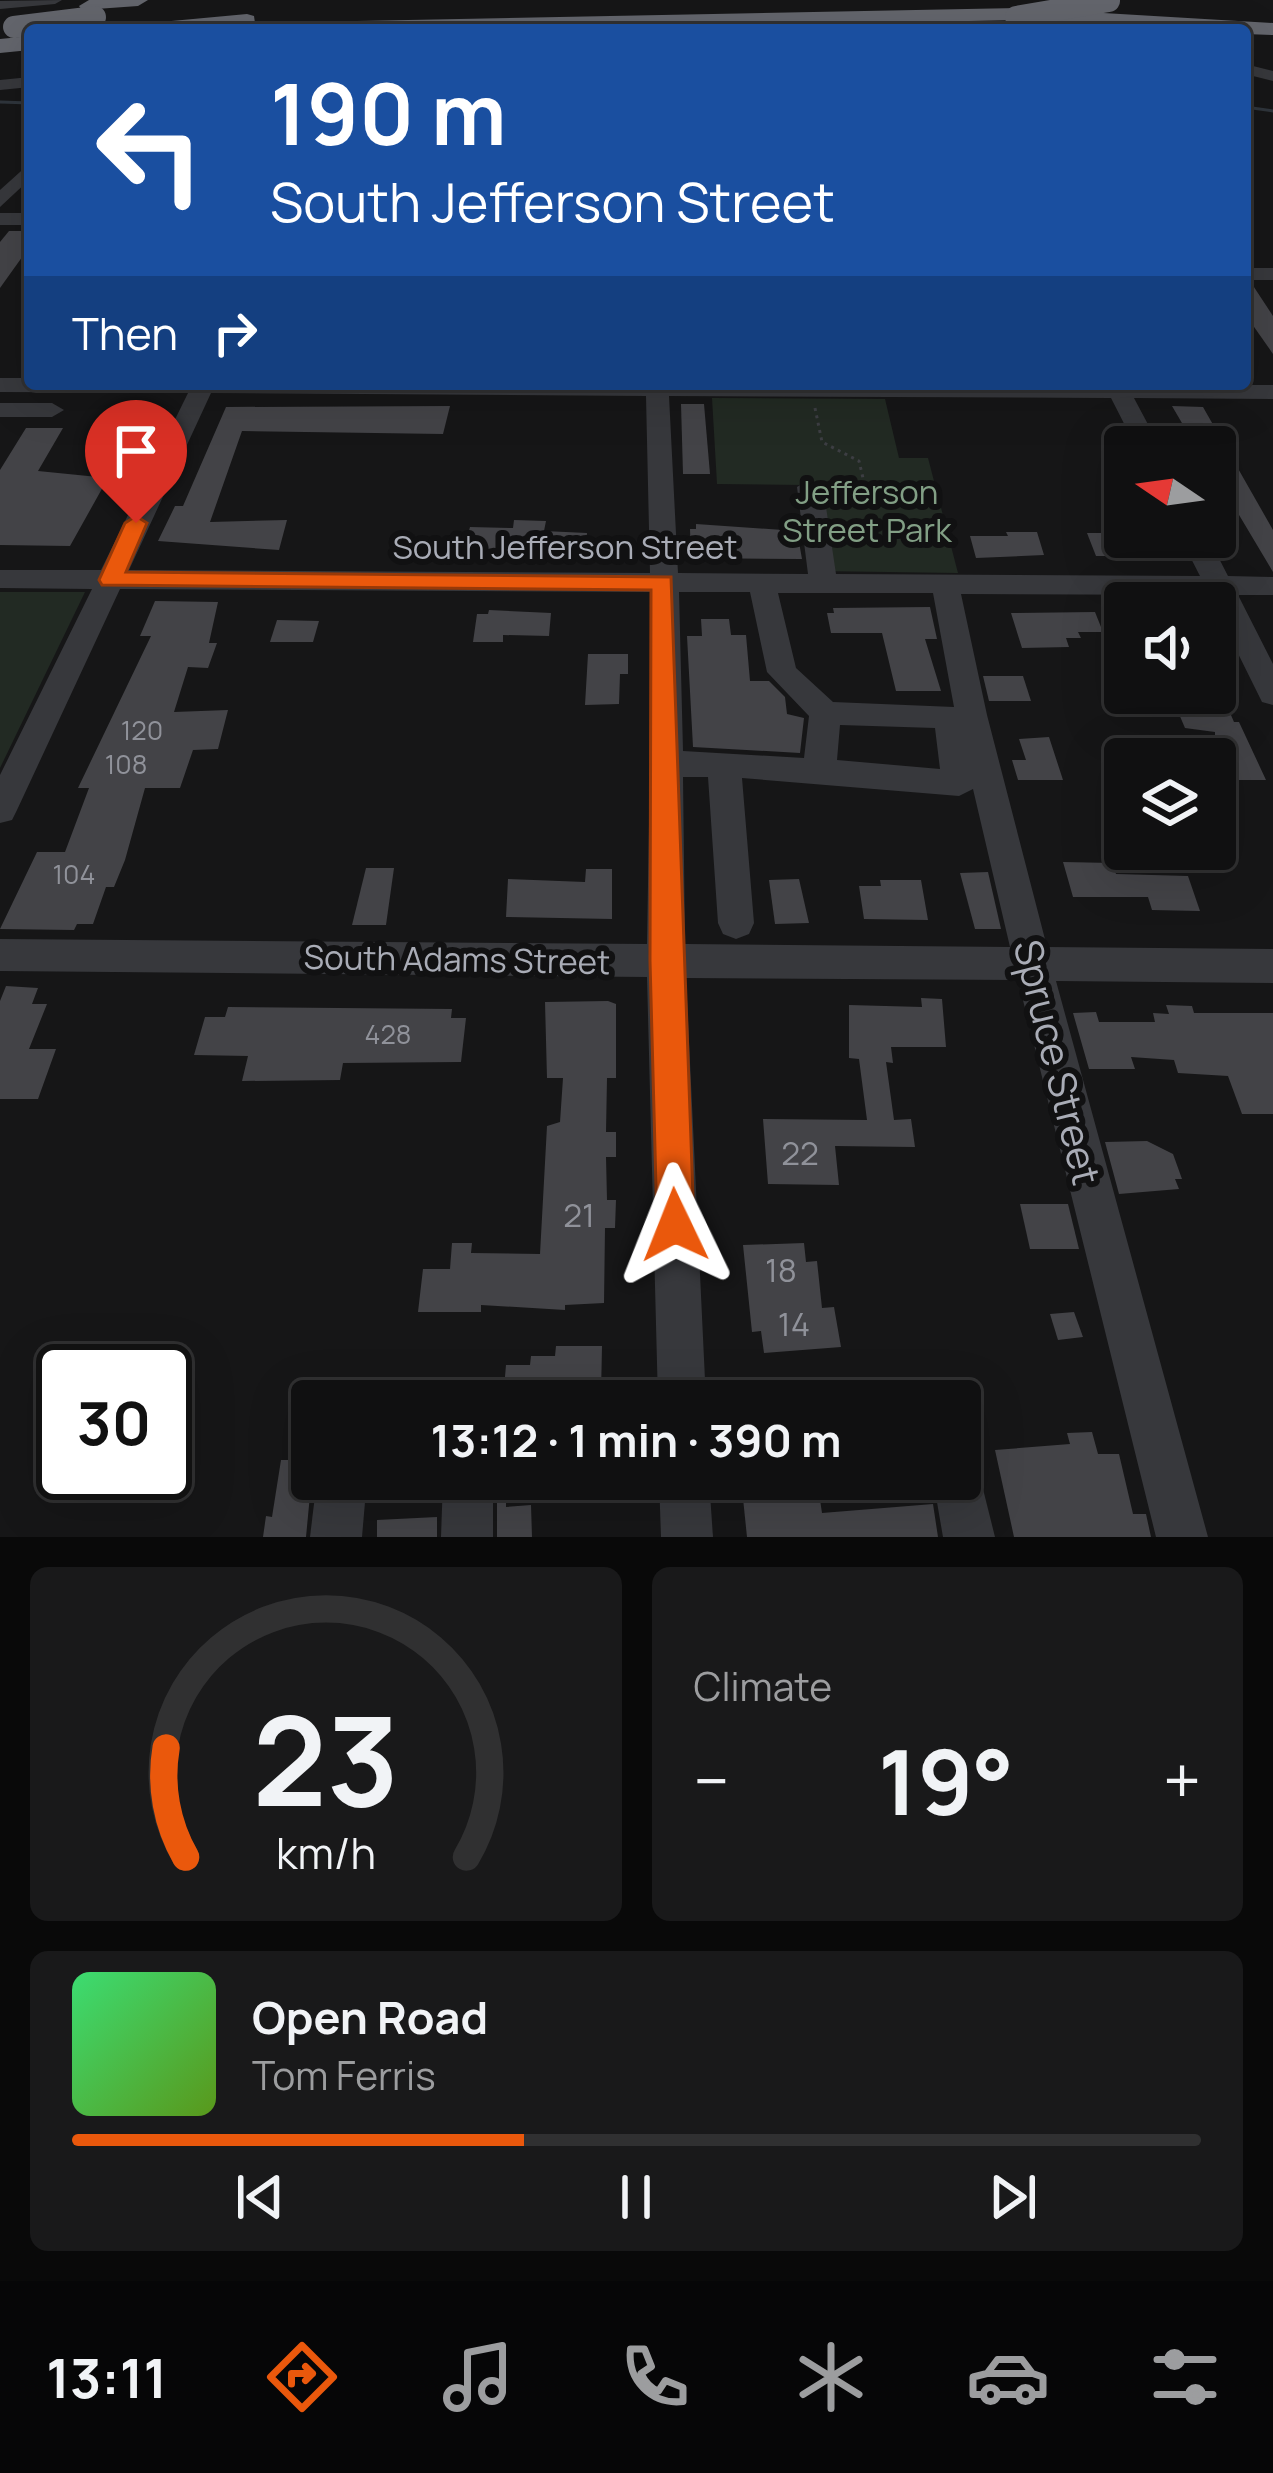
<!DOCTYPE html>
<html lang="en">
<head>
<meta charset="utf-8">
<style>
	body { margin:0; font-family:Manrope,sans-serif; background:#19191a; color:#f1f3f6; height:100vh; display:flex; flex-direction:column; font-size:45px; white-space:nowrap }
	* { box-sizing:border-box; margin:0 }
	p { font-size:39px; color:#9c9d9f }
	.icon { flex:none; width:66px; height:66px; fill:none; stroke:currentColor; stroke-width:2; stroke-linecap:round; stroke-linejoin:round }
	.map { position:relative; height:1537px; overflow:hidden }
	.drawer { display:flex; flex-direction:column; gap:30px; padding:30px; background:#090909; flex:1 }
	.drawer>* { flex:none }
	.top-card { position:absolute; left:24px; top:24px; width:1227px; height:366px; border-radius:12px; box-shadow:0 12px 48px #0002,0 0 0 3px #303031; background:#1a4fa0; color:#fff; overflow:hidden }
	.needle { width:78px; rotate:283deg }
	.tools { position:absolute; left:1104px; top:426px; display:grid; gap:24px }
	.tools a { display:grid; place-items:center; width:132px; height:132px; border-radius:12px; background:#101011; box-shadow:0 12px 48px #0002,0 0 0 3px #303031; font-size:60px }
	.speed { position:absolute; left:36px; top:1344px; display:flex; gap:24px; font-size:60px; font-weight:700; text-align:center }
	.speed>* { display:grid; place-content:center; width:156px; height:156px; border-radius:50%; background:#101011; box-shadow:0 12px 48px #0002,0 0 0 3px #303031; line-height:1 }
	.speed .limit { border:6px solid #111; border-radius:18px; background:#fff; color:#111 }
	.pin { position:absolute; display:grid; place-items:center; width:102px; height:102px; color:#fff; margin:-123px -51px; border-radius:50% 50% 50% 0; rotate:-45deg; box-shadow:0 0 12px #0007 }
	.pin .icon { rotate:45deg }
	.me { position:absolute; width:132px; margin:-66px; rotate:358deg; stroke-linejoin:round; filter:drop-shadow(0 0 9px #0008) }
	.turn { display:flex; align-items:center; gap:42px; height:252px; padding:0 48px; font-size:54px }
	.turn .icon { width:156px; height:156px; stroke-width:2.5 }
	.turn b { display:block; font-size:84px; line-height:102px }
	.then { display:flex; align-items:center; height:114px; padding:0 48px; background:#0003; gap:24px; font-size:45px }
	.big { font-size:90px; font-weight:700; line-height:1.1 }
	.drawer .card { flex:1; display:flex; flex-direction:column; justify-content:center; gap:18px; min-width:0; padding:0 42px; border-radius:18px; background:#19191a }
	.drawer .dial { align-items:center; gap:0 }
	.dial svg { height:312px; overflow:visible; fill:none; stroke:#303031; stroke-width:7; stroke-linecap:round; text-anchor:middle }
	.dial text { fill:#f1f3f6; stroke:none }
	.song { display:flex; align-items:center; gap:36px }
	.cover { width:144px; height:144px; border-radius:18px; background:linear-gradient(135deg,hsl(140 70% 55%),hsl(90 70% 35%)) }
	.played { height:12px; border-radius:6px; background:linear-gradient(90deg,#ea580c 40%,#303031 40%) }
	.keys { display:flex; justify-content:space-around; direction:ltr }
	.heat { display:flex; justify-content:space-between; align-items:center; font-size:66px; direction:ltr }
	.drawer .tiles { flex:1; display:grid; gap:30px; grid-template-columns:1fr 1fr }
	.card:last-child { grid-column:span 2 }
	.trip { position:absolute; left:291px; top:1380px; width:690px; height:120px; border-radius:12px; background:#101011; box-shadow:0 12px 48px #0002,0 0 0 3px #303031; font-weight:700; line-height:120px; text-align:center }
	.menu { display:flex; height:192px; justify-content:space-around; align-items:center; background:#060607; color:#9c9d9f }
	.menu .icon { width:84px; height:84px }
	.menu .current { color:#ea580c }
	.menu b { font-size:54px; color:#f1f3f6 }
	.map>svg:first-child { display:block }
	.green { fill:#222a23 }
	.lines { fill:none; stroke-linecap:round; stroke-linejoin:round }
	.stream { stroke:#2f353c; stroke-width:3 }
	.building { fill:#434347 }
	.path { stroke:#3d3e43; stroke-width:3; stroke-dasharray:3 4.5; stroke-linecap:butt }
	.minor { fill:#37383c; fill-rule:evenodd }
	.highway { fill:#63656c; fill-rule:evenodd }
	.highway-bridge { stroke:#63656c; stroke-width:22 }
	.route { fill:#ea580c; stroke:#983908; stroke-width:3 }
	.labels { text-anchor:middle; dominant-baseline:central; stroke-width:12; stroke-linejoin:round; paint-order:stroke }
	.number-label { font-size:27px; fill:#90929a }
	.park-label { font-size:33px; fill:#829f85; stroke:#111112 }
	.street-label { font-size:33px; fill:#a9acb6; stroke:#111112 }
	.near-number-label { font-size:33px; fill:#90929a }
	.near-street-label { font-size:39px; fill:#a9acb6; stroke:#111112 }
</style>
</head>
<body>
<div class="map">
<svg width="1273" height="1537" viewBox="0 0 1273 1537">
	<rect width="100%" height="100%" fill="#161617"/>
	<g class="green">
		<polygon points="712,398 885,399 899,458 928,458 958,573 816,571 803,485 717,484"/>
		<polygon points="0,592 85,592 0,768"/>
	</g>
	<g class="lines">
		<g class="stream">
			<polyline points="0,102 30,103"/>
			<polyline points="1245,107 1273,111"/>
		</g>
	</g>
	<g class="building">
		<polygon points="9,231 30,231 30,246 0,288 0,242"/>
		<polygon points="1245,284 1252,284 1273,316 1273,354 1245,314"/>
		<polygon points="681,404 704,404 710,474 683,474"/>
		<polygon points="450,406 443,434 242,431 210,522 287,520 279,550 158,541 175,506 183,506 226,407"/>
		<polygon points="1172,406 1203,407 1273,530 1273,572 1220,483 1215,483 1215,447 1196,447"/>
		<polygon points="26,428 63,428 38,471 108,478 70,546 0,545 0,470"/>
		<polygon points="514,520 546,521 544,531 587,533 585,555 475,554 476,550 464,549 470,527 513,528"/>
		<polygon points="696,524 797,531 802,559 691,558 690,529 696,529"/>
		<polygon points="1006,532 1037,532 1044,555 976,558 970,536 1008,536"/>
		<polygon points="1087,533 1117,533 1127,556 1096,556"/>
		<polygon points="155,601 218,602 209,643 217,643 208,668 188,667 174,712 228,710 218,749 193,750 180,788 145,788 125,860 114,887 106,887 93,924 77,924 74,930 0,929 37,852 65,852 89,788 78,788 151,636 140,636"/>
		<polygon points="930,607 937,639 925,639 941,691 896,691 882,633 831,633 827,613 834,613 833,608"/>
		<polygon points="489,610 551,613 549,636 503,635 503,642 473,642 477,614 488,614"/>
		<polygon points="1095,612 1103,632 1078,632 1081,638 1066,638 1069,647 1022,648 1011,613"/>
		<polygon points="701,619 729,619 731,635 746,635 750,681 769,681 785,697 787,714 804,718 800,753 693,747 687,636 702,636"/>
		<polygon points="277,620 319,621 313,642 270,642"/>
		<polygon points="588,654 628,654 628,674 620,674 619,704 585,705"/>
		<polygon points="983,676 1023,676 1031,701 989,701"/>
		<polygon points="1215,678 1234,722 1239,722 1266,780 1215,780 1215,732 1185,728 1179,714 1157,713 1150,693 1215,693"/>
		<polygon points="1049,737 1063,780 1018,780 1012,760 1026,760 1019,739"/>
		<polygon points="1063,862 1113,863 1116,874 1188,876 1200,911 1152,910 1148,897 1073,897"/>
		<polygon points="366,868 394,868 386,925 352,925"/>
		<polygon points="586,869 612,869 612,919 506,917 508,879 585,882"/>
		<polygon points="988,872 1001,929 975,929 960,873"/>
		<polygon points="799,879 809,923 775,924 769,880"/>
		<polygon points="880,880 921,880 928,920 864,919 859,886 881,886"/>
		<polygon points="6,986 38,988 32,1004 47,1004 29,1049 56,1049 38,1099 0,1099 0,1001"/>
		<polygon points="921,998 942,999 946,1047 891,1047 893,1063 886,1062 894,1120 911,1119 915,1147 835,1146 839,1185 768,1184 763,1119 867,1120 859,1059 849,1058 849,1005 922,1007"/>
		<polygon points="608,1001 616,1004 616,1078 607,1078 606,1132 616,1132 616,1157 606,1157 607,1200 616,1200 615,1228 605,1228 604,1303 565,1305 565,1310 481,1305 481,1312 418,1312 423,1269 450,1269 452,1243 472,1243 471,1253 540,1254 547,1126 560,1122 563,1078 547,1078 545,1002"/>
		<polygon points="1166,1005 1192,1006 1194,1013 1273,1013 1273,1114 1242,1114 1228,1076 1178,1073 1174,1060 1131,1057 1135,1069 1089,1069 1073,1013 1096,1012 1099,1022 1155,1022 1153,1013 1169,1014"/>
		<polygon points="228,1007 452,1009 451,1018 466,1018 461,1062 343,1063 340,1080 242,1081 248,1056 194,1055 205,1017 225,1017"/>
		<polygon points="1147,1141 1173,1154 1182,1179 1175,1179 1179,1189 1119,1194 1105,1142"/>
		<polygon points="1020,1204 1068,1204 1079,1249 1030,1249"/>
		<polygon points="804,1243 806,1262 817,1261 822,1308 834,1307 841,1347 764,1353 761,1331 752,1332 743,1245"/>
		<polygon points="1074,1312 1083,1337 1058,1340 1050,1314"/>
		<polygon points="556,1346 602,1346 601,1395 515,1395 516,1388 504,1388 506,1365 530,1365 531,1356 555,1356"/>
		<polygon points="1092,1432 1098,1454 1119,1454 1133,1514 1146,1514 1151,1537 1014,1537 995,1450 1070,1444 1067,1433"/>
		<polygon points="281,1460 306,1460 304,1474 312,1474 306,1537 263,1537 266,1516 272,1517"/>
		<polygon points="741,1479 817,1479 822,1513 933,1504 938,1537 747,1537"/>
		<polygon points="506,1481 506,1507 531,1505 532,1537 497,1537 497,1482"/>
		<polygon points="437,1517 437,1537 377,1537 377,1520"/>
	</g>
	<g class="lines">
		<polyline class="path" points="815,408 822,442 859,461 866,491"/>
		<g class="minor">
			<polygon points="62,0 55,4 0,9 0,1"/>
			<polygon points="1245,64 1273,71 1273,81 1245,74"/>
			<polygon points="30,77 30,87 0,90 0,80"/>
			<polygon points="30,163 30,179 0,207 0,190"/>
			<rect x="0" y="213" width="30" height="12"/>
			<rect x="1245" y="268" width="28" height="12"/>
			<path d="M0,378h30v6l1243,1v14l-139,-1 26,49h-24l-25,-49 -442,-2 9,177 130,1 -11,-87 13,-8 13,8 13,87 364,2 -20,-39h28l20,39 45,1v18h-35l35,69v41l-11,-3 -53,-107 -248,-1 26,121 60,232 226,2v34l-217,-2 152,556h-52l-138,-557 -332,-2 20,423h-48l-11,-424 -647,-6v-32l647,5 5,-302 -1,-50 -531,-3 -103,221 -5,10 -12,3v-48l92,-186 -92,-1v-18h101l87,-177 -188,-1zM211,393l435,3 4,177 -521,-3zM679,592h71l17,80 42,44 -5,42 -121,-7zM778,593h155l21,114 -121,-5 -37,-34zM840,725l95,3 5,41 -103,-9zM683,777h25l10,146 5,11 13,5 13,-5 5,-11 -12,-145 217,18 14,-7 37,158 -325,-3z"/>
			<polygon points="0,403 52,403 64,410 52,417 0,417"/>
			<polygon points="960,1454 976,1461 995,1537 943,1537 933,1479 960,1479"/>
			<polygon points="317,1479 367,1479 362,1537 310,1537"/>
			<polygon points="443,1479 493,1479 493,1537 441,1537"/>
			<polygon points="659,1479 709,1479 713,1537 661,1537"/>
		</g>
		<g class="highway">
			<polygon points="89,0 148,0 138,6 82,10 79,6"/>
			<polygon points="1019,8 1273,23 1273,35 1245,34 1245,30 1019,20 532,30 128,30 139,24 247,14 254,16 255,23"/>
			<polygon points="30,36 30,50 0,53 0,39"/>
		</g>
		<g class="highway-bridge">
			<polyline points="1016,17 1109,1"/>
			<polyline points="14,27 95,17"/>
		</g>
	</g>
	<polygon class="route" points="136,516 147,523 126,572 671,577 694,1225 688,1238 675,1243 662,1238 657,1225 650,961 651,590 102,585 99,580 125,523"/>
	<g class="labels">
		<g class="number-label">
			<text x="142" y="729">120</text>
			<text x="126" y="763">108</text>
			<text x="74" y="873">104</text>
			<text x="388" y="1033">428</text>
		</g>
		<g class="park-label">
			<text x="867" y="491">Jefferson<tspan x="867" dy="38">Street Park</tspan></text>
		</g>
		<g class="street-label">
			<text x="565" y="546">South Jefferson Street</text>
			<text transform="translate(457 959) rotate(1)">South Adams Street</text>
		</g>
		<g class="near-number-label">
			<text x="800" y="1152">22</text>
			<text x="579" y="1214">21</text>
			<text x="781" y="1269">18</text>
			<text x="794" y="1323">14</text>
		</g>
		<g class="near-street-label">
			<text transform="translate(1058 1062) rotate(76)">Spruce Street</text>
		</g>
	</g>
</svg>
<div class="tools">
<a><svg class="needle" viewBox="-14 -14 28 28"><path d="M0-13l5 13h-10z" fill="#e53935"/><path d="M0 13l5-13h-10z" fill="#9c9d9f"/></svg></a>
<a><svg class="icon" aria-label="sound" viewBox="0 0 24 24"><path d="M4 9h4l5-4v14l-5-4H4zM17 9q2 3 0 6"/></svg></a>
<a><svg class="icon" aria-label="layers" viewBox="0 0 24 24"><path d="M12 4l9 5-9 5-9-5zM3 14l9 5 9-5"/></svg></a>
</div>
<div class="speed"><div class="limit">30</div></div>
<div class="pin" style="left:136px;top:523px;background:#d93025"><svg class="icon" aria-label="arrive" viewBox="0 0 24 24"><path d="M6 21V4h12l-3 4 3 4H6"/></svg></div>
<svg class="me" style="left:675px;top:1225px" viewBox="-20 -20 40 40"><path d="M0-17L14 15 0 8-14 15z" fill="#ea580c" stroke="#fff" stroke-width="4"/></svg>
<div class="trip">13:12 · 1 min · 390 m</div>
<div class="top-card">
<div class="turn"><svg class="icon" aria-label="left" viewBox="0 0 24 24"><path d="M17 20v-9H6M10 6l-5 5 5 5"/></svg><div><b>190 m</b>South Jefferson Street</div></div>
<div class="then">Then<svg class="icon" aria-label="right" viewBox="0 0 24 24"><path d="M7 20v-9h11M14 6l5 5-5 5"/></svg></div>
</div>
</div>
<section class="drawer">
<div class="tiles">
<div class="card dial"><svg viewBox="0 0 100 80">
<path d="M14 69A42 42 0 1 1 86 69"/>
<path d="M14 69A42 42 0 0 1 9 41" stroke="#ea580c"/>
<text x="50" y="56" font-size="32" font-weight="700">23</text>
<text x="50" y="72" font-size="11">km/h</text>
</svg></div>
<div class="card"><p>Climate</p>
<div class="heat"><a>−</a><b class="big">19°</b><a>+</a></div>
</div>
<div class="card">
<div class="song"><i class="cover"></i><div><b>Open Road</b><p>Tom Ferris</p></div></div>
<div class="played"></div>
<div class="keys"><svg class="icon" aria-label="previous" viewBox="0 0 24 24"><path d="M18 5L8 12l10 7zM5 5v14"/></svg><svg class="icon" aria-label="pause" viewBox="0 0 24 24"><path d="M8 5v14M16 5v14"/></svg><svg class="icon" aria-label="next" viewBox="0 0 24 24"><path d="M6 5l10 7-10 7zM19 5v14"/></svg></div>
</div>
</div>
</section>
<nav class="menu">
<b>13:11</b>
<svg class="icon current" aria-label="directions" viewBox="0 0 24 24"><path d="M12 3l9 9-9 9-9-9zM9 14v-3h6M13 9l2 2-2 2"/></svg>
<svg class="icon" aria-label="music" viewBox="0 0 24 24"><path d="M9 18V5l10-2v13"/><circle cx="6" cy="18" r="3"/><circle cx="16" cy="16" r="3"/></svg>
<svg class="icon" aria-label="phone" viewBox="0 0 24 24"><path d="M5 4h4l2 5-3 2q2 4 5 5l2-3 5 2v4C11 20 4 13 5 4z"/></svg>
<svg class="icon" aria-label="climate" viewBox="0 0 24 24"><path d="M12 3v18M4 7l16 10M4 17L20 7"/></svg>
<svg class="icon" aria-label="car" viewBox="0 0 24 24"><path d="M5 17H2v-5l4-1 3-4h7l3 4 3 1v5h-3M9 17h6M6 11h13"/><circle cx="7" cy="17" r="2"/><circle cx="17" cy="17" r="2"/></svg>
<svg class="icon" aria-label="filters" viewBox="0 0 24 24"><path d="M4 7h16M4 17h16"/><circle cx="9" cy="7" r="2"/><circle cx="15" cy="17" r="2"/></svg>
</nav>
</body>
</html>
